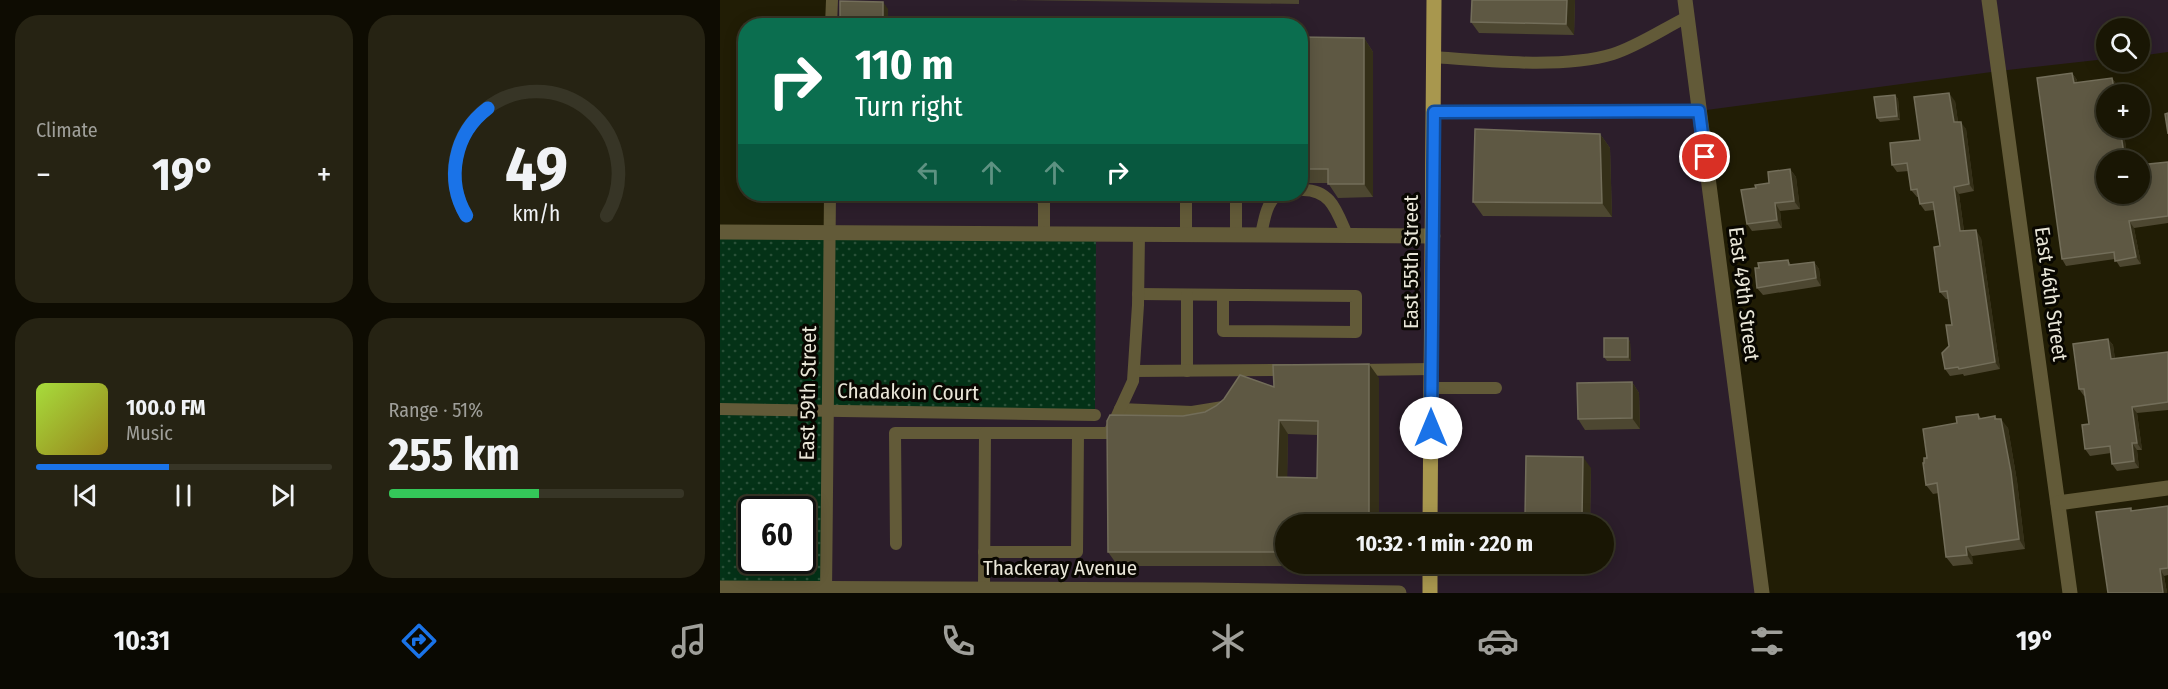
<!DOCTYPE html>
<html lang="en">
<head>
<meta charset="utf-8">
<style>
	body { margin:0; font-family:"Fira Sans Condensed",sans-serif; background:#262313; color:#f1f3f6; height:100vh; display:flex; flex-direction:column; font-size:22px; white-space:nowrap }
	* { box-sizing:border-box; margin:0 }
	p { font-size:20px; color:#9f9f9a }
	.icon { flex:none; width:33px; height:33px; fill:none; stroke:currentColor; stroke-width:2; stroke-linecap:round; stroke-linejoin:round }
	.map { position:relative; flex:1; overflow:hidden }
	.details { display:flex; flex-direction:column; gap:15px; padding:15px; background:#0e0c02; width:720px }
	.details>* { flex:none }
	.banner { position:absolute; left:18px; top:18px; width:570px; height:183px; border-radius:24px; box-shadow:0 3px 15px #0003,0 0 0 2px #373526; background:#0b6e4f; color:#fff; overflow:hidden }
	.fabs { position:absolute; left:1376px; top:18px; display:grid; gap:12px }
	.fabs a { display:grid; place-items:center; width:54px; height:54px; border-radius:50%; background:#191604; box-shadow:0 3px 15px #0003,0 0 0 2px #373526; font-size:30px }
	.speed { position:absolute; left:18px; top:496px; display:flex; gap:12px; font-size:30px; font-weight:700; text-align:center }
	.speed>* { display:grid; place-content:center; width:78px; height:78px; border-radius:50%; background:#191604; box-shadow:0 3px 15px #0003,0 0 0 2px #373526; line-height:1 }
	.speed .limit { border:3px solid #111; border-radius:9px; background:#fff; color:#111 }
	.pin { position:absolute; display:grid; place-items:center; width:51px; height:51px; color:#fff; margin:-26px; border:3px solid #fff; border-radius:50%; box-shadow:0 2px 6px #0007 }
	.me { position:absolute; width:66px; margin:-33px; rotate:0deg; stroke-linejoin:round; filter:drop-shadow(0 0 4px #0008) }
	.turn { display:flex; align-items:center; gap:21px; height:126px; padding:0 18px; font-size:27px }
	.turn .icon { width:78px; height:78px; stroke-width:2.5 }
	.turn b { display:block; font-size:42px; line-height:51px }
	.lanes { display:flex; align-items:center; height:57px; padding:0 18px; background:#0003; justify-content:center; gap:30px; direction:ltr }
	.lanes .off { opacity:.35 }
	.big { font-size:45px; font-weight:700; line-height:1.1 }
	.details .card { flex:1; display:flex; flex-direction:column; justify-content:center; gap:9px; min-width:0; padding:0 21px; border-radius:24px; background:#262313 }
	.details .dial { align-items:center; gap:0 }
	.dial svg { height:156px; overflow:visible; fill:none; stroke:#373526; stroke-width:7; stroke-linecap:round; text-anchor:middle }
	.dial text { fill:#f1f3f6; stroke:none }
	.song { display:flex; align-items:center; gap:18px }
	.cover { width:72px; height:72px; border-radius:9px; background:linear-gradient(135deg,hsl(80 70% 55%),hsl(50 70% 35%)) }
	.played { height:6px; border-radius:3px; background:linear-gradient(90deg,#1a73e8 45%,#373526 45%) }
	.keys { display:flex; justify-content:space-around; direction:ltr }
	.heat { display:flex; justify-content:space-between; align-items:center; font-size:33px; direction:ltr }
	.charge { height:9px; border-radius:4px; background:linear-gradient(90deg,#34c759 51%,#373526 0) }
	.details .tiles { flex:1; display:grid; gap:15px; grid-template-columns:repeat(2,1fr) }
	.trip { position:absolute; left:555px; top:514px; width:339px; height:60px; border-radius:30px; background:#191604; box-shadow:0 3px 15px #0003,0 0 0 2px #373526; font-weight:700; line-height:60px; text-align:center }
	.dock { display:flex; height:96px; justify-content:space-around; align-items:center; background:#0a0902; color:#9f9f9a }
	.dock .icon { width:42px; height:42px }
	.dock .selected { color:#1a73e8 }
	.dock b { font-size:27px; color:#f1f3f6 }
	main { display:flex; flex:1; min-height:0 }
	.map>svg:first-child { display:block }
	.commercial { fill:#2c1e2b; fill-rule:evenodd }
	.grass { fill:url(#grass-dots); fill-rule:evenodd }
	.lines { fill:none; stroke-linecap:round; stroke-linejoin:round }
	.lane { stroke:#625a38; stroke-width:12 }
	.street { stroke:#625a38; stroke-width:15 }
	.primary { stroke:#a8974e; stroke-width:15 }
	.wall { fill:#4d4731; fill-rule:evenodd }
	.shaded-wall { fill:#342f18 }
	.building { fill:#5e5843; stroke:#736e5a; stroke-width:1.5; fill-rule:evenodd }
	.route-casing { stroke:#114b97; stroke-width:15 }
	.route { stroke:#1a73e8; stroke-width:10 }
	.labels { text-anchor:middle; dominant-baseline:central; stroke-width:6; stroke-linejoin:round; paint-order:stroke }
	.street-label { font-size:21px; fill:#e9e6d8; stroke:#090701 }
</style>
</head>
<body>
<main>
<section class="details">
<div class="tiles">
<div class="card"><p>Climate</p>
<div class="heat"><a>−</a><b class="big">19°</b><a>+</a></div>
</div>
<div class="card dial"><svg viewBox="0 0 100 80">
<path d="M14 69A42 42 0 1 1 86 69"/>
<path d="M14 69A42 42 0 0 1 25 14" stroke="#1a73e8"/>
<text x="50" y="56" font-size="32" font-weight="700">49</text>
<text x="50" y="72" font-size="11">km/h</text>
</svg></div>
<div class="card">
<div class="song"><i class="cover"></i><div><b>100.0 FM</b><p>Music</p></div></div>
<div class="played"></div>
<div class="keys"><svg class="icon" aria-label="previous" viewBox="0 0 24 24"><path d="M18 5L8 12l10 7zM5 5v14"/></svg><svg class="icon" aria-label="pause" viewBox="0 0 24 24"><path d="M8 5v14M16 5v14"/></svg><svg class="icon" aria-label="next" viewBox="0 0 24 24"><path d="M6 5l10 7-10 7zM19 5v14"/></svg></div>
</div>
<div class="card"><p>Range · 51%</p><b class="big">255 km</b><div class="charge"></div></div>
</div>
</section>
<div class="map">
<svg width="1448" height="593" viewBox="0 0 1448 593">
	<defs>
		<pattern id="grass-dots" width="8" height="8" patternUnits="userSpaceOnUse" patternTransform="scale(1.5)"><rect width="8" height="8" fill="#043217"/><path d="M2 2h.1M6 6h.1" fill="none" stroke="#295038" stroke-width="1.8" stroke-linecap="round"/></pattern>
	</defs>
	<rect width="100%" height="100%" fill="#211d05"/>
	<path class="commercial" d="M112,0h1336v52l-29,4v-28h-33v31l-107,12 -300,40 63,482h-757l-179,-4 4,-395h470v-168l-469,-1zM566,525h318v39h-318z"/>
	<path class="grass" d="M0,232l376,2 -1,181 -268,-5 -1,183h-106zM32,510h50v51h-50z"/>
	<g class="lines">
		<g class="lane">
			<polyline points="111,26 112,0"/>
			<path d="M714,57c52,4 130,12 179,-3 25,-8 50,-25 74,-37"/>
			<polyline points="714,112 979,111"/>
			<path d="M580,190c31,-2 37,22 47,45"/>
			<polyline points="320,194 324,203 324,234"/>
			<polyline points="466,235 466,194"/>
			<polyline points="516,235 516,194"/>
			<path d="M541,235c3,-14 5,-32 17,-41"/>
			<path d="M418,294c73,1 146,1 218,2v36l-133,-1v-36"/>
			<polyline points="467,295 467,371"/>
			<polyline points="638,370 712,369"/>
			<polyline points="414,371 569,370"/>
			<polyline points="711,388 776,388"/>
			<polyline points="0,409 375,415"/>
			<polyline points="400,409 472,412 503,407"/>
			<polyline points="176,544 175,433 265,433"/>
			<polyline points="264,552 357,552 358,434"/>
			<polyline points="264,588 265,433 389,433 413,381 418,305 419,234"/>
			<polyline points="106,593 110,194"/>
		</g>
		<g class="street">
			<polyline points="965,0 1042,593"/>
			<polyline points="1269,0 1350,593"/>
			<polyline points="0,232 713,236"/>
			<polyline points="1338,503 1448,488"/>
			<polyline points="0,588 482,590 679,593"/>
		</g>
		<g class="primary">
			<polyline points="710,525 714,0"/>
			<polyline points="710,593 710,564"/>
		</g>
	</g>
	<g class="wall">
		<polygon points="287,0 579,0 579,4"/>
		<polygon points="752,0 855,0 854,35 759,33 751,22"/>
		<polygon points="580,37 644,38 653,52 653,197 618,198 608,183 580,183"/>
		<polygon points="1352,73 1357,80 1357,83 1392,78 1397,85 1386,128 1403,128 1407,154 1413,160 1386,160 1386,194 1448,162 1448,223 1414,228 1421,264 1400,267 1395,259 1346,266 1342,259"/>
		<polygon points="1175,95 1178,99 1180,120 1160,122 1157,118"/>
		<polygon points="1235,101 1238,122 1246,129 1254,191 1239,194 1244,231 1261,238 1280,369 1244,376 1243,374 1230,376 1225,369 1229,346 1232,325 1228,299 1226,299 1220,292 1220,246 1214,210 1205,211 1200,204 1199,197 1197,197 1191,190 1189,171 1177,172 1172,165 1200,140"/>
		<polygon points="880,134 890,148 892,217 763,216 753,202"/>
		<polygon points="1070,169 1076,177 1080,209 1060,211 1062,228 1032,231 1027,224 1049,183"/>
		<polygon points="1068,260 1071,265 1094,262 1099,269 1101,286 1043,295 1037,288"/>
		<polygon points="908,338 910,342 911,361 887,361 884,357"/>
		<polygon points="1388,339 1393,345 1395,359 1448,352 1448,410 1417,413 1422,450 1417,450 1419,468 1397,471 1392,464 1391,453 1370,456 1365,449 1369,424 1365,396 1364,396 1359,389"/>
		<path d="M659,378v147h-93v39h93v2h-261l-10,-14 75,-136zM568,434l30,1 -1,43h-30z"/>
		<polygon points="912,382 919,393 920,429 865,430 858,419"/>
		<polygon points="1258,414 1261,418 1275,416 1277,419 1288,428 1297,481 1305,549 1252,556 1253,564 1233,566 1226,557 1219,493 1213,494 1206,485 1204,463 1207,458 1237,423"/>
		<polygon points="871,468 870,525 811,525 805,517"/>
		<polygon points="1448,506 1448,575 1444,576 1447,593 1413,511"/>
	</g>
	<g class="shaded-wall">
		<polygon points="847,0 855,0 854,35 846,24"/>
		<polygon points="163,2 168,9 168,26 163,26"/>
		<polygon points="644,38 653,52 653,197 644,184"/>
		<polygon points="1352,73 1357,80 1358,90 1354,83"/>
		<polygon points="1392,78 1397,85 1398,94 1395,94"/>
		<polygon points="1229,93 1235,101 1239,129 1234,122"/>
		<polygon points="1175,95 1178,99 1180,120 1177,116"/>
		<polygon points="1241,122 1246,129 1254,191 1249,184"/>
		<polygon points="1400,128 1403,128 1408,160 1404,154"/>
		<polygon points="880,134 890,148 892,217 882,203"/>
		<polygon points="1070,169 1076,177 1080,209 1074,201"/>
		<polygon points="1234,187 1239,194 1245,239 1240,231"/>
		<polygon points="1055,203 1060,211 1062,228 1057,220"/>
		<polygon points="1409,221 1414,228 1421,264 1416,257"/>
		<polygon points="1256,230 1261,238 1280,369 1275,362"/>
		<polygon points="1094,262 1099,269 1101,286 1096,278"/>
		<polygon points="908,338 910,342 911,361 908,357"/>
		<polygon points="1388,339 1393,345 1396,366 1391,359"/>
		<polygon points="649,364 659,378 659,525 649,525"/>
		<polygon points="912,382 919,393 920,429 912,418"/>
		<polygon points="1412,407 1417,413 1422,450 1417,443"/>
		<polygon points="1281,419 1288,428 1297,481 1305,549 1299,539"/>
		<polygon points="559,420 568,434 567,491 557,477"/>
		<polygon points="1412,443 1417,450 1419,468 1414,461"/>
		<polygon points="863,457 871,468 870,525 867,525 862,518"/>
		<polygon points="1246,547 1252,556 1253,564 1247,555"/>
		<polygon points="1440,569 1444,576 1447,593 1443,593"/>
	</g>
	<g class="building">
		<polygon points="752,0 847,0 846,24 751,22"/>
		<polygon points="120,1 163,2 163,26 120,26"/>
		<polygon points="580,37 644,38 644,184 608,184 608,169 580,169"/>
		<polygon points="1352,73 1354,83 1392,78 1395,94 1386,94 1386,128 1400,128 1404,154 1408,154 1409,160 1386,160 1386,194 1419,194 1419,165 1448,162 1448,216 1409,221 1416,257 1395,261 1394,252 1342,259 1317,78"/>
		<polygon points="1229,93 1234,122 1241,122 1249,184 1234,187 1240,231 1256,230 1275,362 1239,369 1238,367 1225,369 1222,353 1229,346 1226,325 1232,325 1227,291 1220,292 1214,247 1220,246 1213,202 1200,204 1197,189 1191,190 1187,163 1172,165 1170,143 1200,140 1194,97"/>
		<polygon points="1175,95 1177,116 1157,118 1154,97"/>
		<polygon points="1448,113 1448,134 1445,114"/>
		<polygon points="755,129 880,134 882,203 753,202"/>
		<polygon points="1070,169 1074,201 1055,203 1057,220 1027,224 1021,190 1036,188 1035,185 1049,183 1048,172"/>
		<polygon points="1068,260 1069,265 1094,262 1096,278 1037,288 1035,268 1039,268 1038,263"/>
		<rect x="884" y="338" width="24" height="19"/>
		<polygon points="1388,339 1391,359 1448,352 1448,402 1412,407 1417,443 1412,443 1414,461 1392,464 1390,446 1365,449 1362,425 1369,424 1364,389 1359,389 1353,344"/>
		<path d="M649,364v161h-83v27h-178l-1,-131 3,-6 73,1 22,-4 11,-6 8,-7 16,-24 34,12 -1,-22zM559,420l39,1 -1,57 -40,-1z"/>
		<polygon points="912,382 912,418 858,419 857,383"/>
		<polygon points="1258,414 1259,419 1275,416 1275,419 1281,419 1291,472 1299,539 1246,547 1247,555 1226,557 1217,483 1206,485 1203,463 1204,463 1204,458 1207,458 1203,429 1237,423 1236,417"/>
		<polygon points="806,456 863,457 862,518 805,517"/>
		<polygon points="1448,506 1448,568 1440,569 1443,593 1388,593 1376,512 1411,508 1411,511"/>
	</g>
	<g class="lines">
		<g class="route-casing">
			<polyline id="route" points="711,428 714,112 979,111 985,157"/>
		</g>
		<use href="#route" class="route"/>
	</g>
	<g class="labels">
		<g class="street-label">
			<text transform="translate(691 262) rotate(-90)">East 55th Street</text>
			<text transform="translate(1024 294) rotate(83)">East 49th Street</text>
			<text transform="translate(1331 294) rotate(82)">East 46th Street</text>
			<text transform="translate(188 392) rotate(1)">Chadakoin Court</text>
			<text transform="translate(88 393) rotate(-89)">East 59th Street</text>
			<text x="340" y="568">Thackeray Avenue</text>
		</g>
	</g>
</svg>
<div class="fabs">
<a><svg class="icon" aria-label="search" viewBox="0 0 24 24"><circle cx="10" cy="10" r="6"/><path d="M15 15l6 6"/></svg></a>
<a>+</a>
<a>−</a>
</div>
<div class="speed"><div class="limit">60</div></div>
<div class="pin" style="left:985px;top:157px;background:#d93025"><svg class="icon" aria-label="arrive" viewBox="0 0 24 24"><path d="M6 21V4h12l-3 4 3 4H6"/></svg></div>
<svg class="me" style="left:711px;top:428px" viewBox="-20 -20 40 40"><circle r="19" fill="#fff"/><path d="M0-13L10 11 0 6-10 11z" fill="#1a73e8"/></svg>
<div class="trip">10:32 · 1 min · 220 m</div>
<div class="banner">
<div class="turn"><svg class="icon" aria-label="right" viewBox="0 0 24 24"><path d="M7 20v-9h11M14 6l5 5-5 5"/></svg><div><b>110 m</b>Turn right</div></div>
<div class="lanes"><svg class="icon off" aria-label="left" viewBox="0 0 24 24"><path d="M17 20v-9H6M10 6l-5 5 5 5"/></svg><svg class="icon off" aria-label="ahead" viewBox="0 0 24 24"><path d="M12 20V5M6 11l6-6 6 6"/></svg><svg class="icon off" aria-label="ahead" viewBox="0 0 24 24"><path d="M12 20V5M6 11l6-6 6 6"/></svg><svg class="icon" aria-label="right" viewBox="0 0 24 24"><path d="M7 20v-9h11M14 6l5 5-5 5"/></svg></div>
</div>
</div>
</main>
<nav class="dock">
<b>10:31</b>
<svg class="icon selected" aria-label="directions" viewBox="0 0 24 24"><path d="M12 3l9 9-9 9-9-9zM9 14v-3h6M13 9l2 2-2 2"/></svg>
<svg class="icon" aria-label="music" viewBox="0 0 24 24"><path d="M9 18V5l10-2v13"/><circle cx="6" cy="18" r="3"/><circle cx="16" cy="16" r="3"/></svg>
<svg class="icon" aria-label="phone" viewBox="0 0 24 24"><path d="M5 4h4l2 5-3 2q2 4 5 5l2-3 5 2v4C11 20 4 13 5 4z"/></svg>
<svg class="icon" aria-label="climate" viewBox="0 0 24 24"><path d="M12 3v18M4 7l16 10M4 17L20 7"/></svg>
<svg class="icon" aria-label="car" viewBox="0 0 24 24"><path d="M5 17H2v-5l4-1 3-4h7l3 4 3 1v5h-3M9 17h6M6 11h13"/><circle cx="7" cy="17" r="2"/><circle cx="17" cy="17" r="2"/></svg>
<svg class="icon" aria-label="filters" viewBox="0 0 24 24"><path d="M4 7h16M4 17h16"/><circle cx="9" cy="7" r="2"/><circle cx="15" cy="17" r="2"/></svg>
<b>19°</b>
</nav>
</body>
</html>
